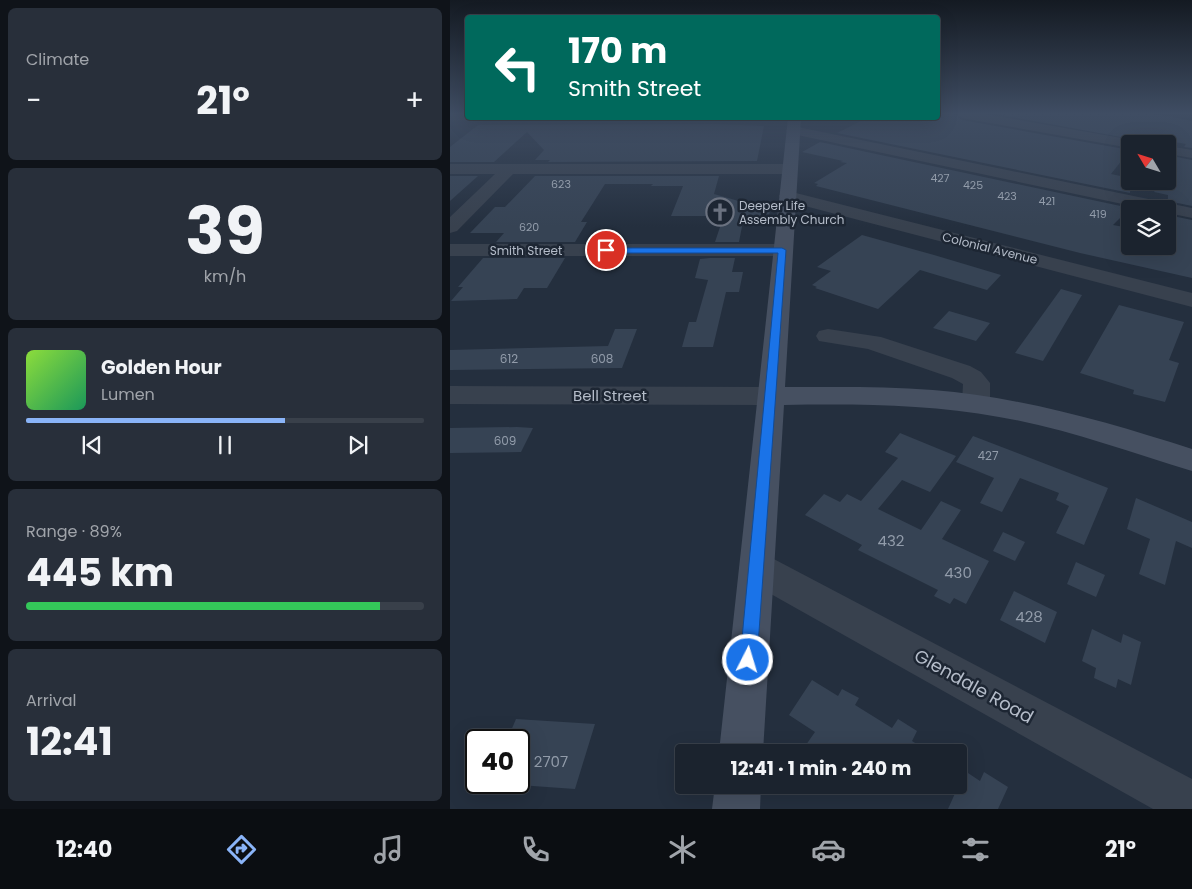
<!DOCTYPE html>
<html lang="en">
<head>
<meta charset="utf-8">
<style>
	body { margin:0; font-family:Poppins,sans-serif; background:#282f3a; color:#f1f3f6; height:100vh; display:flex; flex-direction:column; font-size:19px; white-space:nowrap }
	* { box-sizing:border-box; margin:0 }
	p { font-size:16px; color:#a0a4aa }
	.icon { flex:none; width:28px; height:28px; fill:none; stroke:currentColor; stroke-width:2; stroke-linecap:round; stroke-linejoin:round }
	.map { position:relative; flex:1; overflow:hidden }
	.sheet { display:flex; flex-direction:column; gap:8px; padding:8px; background:#0f1319; width:450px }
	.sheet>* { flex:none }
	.guide { position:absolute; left:15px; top:15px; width:475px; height:105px; border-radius:5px; box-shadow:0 5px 20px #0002,0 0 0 1px #39404a; background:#00695c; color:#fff; overflow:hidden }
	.needle { width:32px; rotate:308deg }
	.controls { position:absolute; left:671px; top:135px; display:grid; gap:10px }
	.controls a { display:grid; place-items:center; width:55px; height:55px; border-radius:5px; background:#1b232e; box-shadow:0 5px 20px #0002,0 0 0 1px #39404a; font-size:25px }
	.speed { position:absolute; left:15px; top:729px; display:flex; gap:10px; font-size:25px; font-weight:700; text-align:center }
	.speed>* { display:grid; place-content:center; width:65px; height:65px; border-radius:50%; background:#1b232e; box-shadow:0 5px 20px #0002,0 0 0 1px #39404a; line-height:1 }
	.speed .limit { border:2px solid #111; border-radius:8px; background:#fff; color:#111 }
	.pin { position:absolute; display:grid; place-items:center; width:42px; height:42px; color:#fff; margin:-21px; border:2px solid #fff; border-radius:50%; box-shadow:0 1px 5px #0007 }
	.me { position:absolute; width:55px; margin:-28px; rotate:5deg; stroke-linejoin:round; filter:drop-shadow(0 0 4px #0008) }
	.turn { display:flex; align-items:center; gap:18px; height:105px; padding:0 20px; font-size:22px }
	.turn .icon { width:65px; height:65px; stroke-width:2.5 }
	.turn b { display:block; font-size:35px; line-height:42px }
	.big { font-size:38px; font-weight:700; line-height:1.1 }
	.sheet .widget { flex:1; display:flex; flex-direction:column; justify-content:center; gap:8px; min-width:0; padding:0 18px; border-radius:8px; background:#282f3a }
	.sheet .dial { align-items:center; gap:0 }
	.dial b { font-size:65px; line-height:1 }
	.song { display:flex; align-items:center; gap:15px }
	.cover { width:60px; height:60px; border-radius:8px; background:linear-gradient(135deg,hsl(90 70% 55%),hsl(150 70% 35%)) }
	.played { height:5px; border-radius:2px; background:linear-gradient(90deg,#8ab4f8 65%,#39404a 65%) }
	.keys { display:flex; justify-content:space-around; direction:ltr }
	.heat { display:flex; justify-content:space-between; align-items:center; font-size:28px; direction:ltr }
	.charge { height:8px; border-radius:4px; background:linear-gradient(90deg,#34c759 89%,#39404a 0) }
	.trip { position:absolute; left:225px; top:744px; width:292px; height:50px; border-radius:5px; background:#1b232e; box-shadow:0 5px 20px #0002,0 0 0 1px #39404a; font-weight:700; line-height:50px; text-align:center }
	.tabs { display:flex; height:80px; justify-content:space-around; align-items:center; background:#0b0e12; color:#a0a4aa }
	.tabs .icon { width:35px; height:35px }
	.tabs .active { color:#8ab4f8 }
	.tabs b { font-size:22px; color:#f1f3f6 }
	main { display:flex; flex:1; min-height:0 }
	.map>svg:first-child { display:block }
	.building { fill:#364354 }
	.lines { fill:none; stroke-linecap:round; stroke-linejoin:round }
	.street { fill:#38414e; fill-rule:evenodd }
	.secondary { fill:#465061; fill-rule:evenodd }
	.route { fill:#1a73e8; stroke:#114b97 }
	.labels { text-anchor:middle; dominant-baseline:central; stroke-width:5; stroke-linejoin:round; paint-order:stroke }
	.far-number-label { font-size:11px; fill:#929caa }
	.far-poi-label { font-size:12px; fill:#b4bcc9; stroke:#1d2633; text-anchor:start }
	.far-street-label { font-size:12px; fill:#b4bcc9; stroke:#1d2633 }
	.number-label { font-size:12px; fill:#929caa }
	.street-label { font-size:15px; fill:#b4bcc9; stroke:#1d2633 }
	.near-number-label { font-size:15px; fill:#929caa }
	.near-street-label { font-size:18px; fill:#b4bcc9; stroke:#1d2633 }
</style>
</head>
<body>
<main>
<section class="sheet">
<div class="widget"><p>Climate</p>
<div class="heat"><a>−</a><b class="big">21°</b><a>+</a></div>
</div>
<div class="widget dial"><b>39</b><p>km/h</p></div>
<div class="widget">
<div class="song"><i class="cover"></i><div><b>Golden Hour</b><p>Lumen</p></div></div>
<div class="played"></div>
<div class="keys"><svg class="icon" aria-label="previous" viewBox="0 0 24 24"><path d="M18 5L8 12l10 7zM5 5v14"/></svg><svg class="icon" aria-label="pause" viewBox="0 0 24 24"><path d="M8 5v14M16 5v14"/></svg><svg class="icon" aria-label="next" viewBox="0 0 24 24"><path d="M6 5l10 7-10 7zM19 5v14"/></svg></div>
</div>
<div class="widget"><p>Range · 89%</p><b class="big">445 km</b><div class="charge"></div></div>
<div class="widget"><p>Arrival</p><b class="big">12:41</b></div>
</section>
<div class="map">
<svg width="742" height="809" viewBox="0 0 742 809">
	<rect width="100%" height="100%" fill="#242f3e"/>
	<g class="building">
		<polygon points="493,114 504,114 512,120 680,150 661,174 680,178 680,193 387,133 417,118 493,118"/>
		<polygon points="546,114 702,114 717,116 742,121 742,148 734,147 736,144 691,136 687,140"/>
		<polygon points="266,124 314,126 307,161 98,162 100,160 85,160 94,150 77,132 44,162 0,162 0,147 28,125"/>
		<polygon points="370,142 680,208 663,225 680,228 680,246 718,246 718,215 742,220 742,278 630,253 366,186 368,184 364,183 397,163 390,162 393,161 352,152"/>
		<polygon points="727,157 742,160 742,206 718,201 718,195 704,192 711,181 718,181 718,172"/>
		<polygon points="0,176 28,176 0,201"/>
		<polygon points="85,176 269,176 264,194 320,210 319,216 294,216 289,242 265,242 273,218 277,216 221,216 233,186 201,186 203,184 155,184 131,222 137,222 125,242 46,242 54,233 20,233 45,207 55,207"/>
		<polygon points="412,235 484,255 551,275 537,290 470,270 428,309 365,288 367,287 362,285 381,271 367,267"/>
		<polygon points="33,258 115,258 97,288 74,288 67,299 1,301 13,287 8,287"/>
		<polygon points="260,258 285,258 282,272 293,272 289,292 276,292 263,347 232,347 239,322 246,322 258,280 245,278 250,259"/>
		<polygon points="611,289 632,295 593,361 565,353"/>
		<polygon points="669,305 734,322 719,360 729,363 715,402 683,394 684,390 630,373"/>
		<polygon points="499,311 540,323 526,341 483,328"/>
		<polygon points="165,329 187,329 172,368 0,370 0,350 158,346"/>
		<polygon points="67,427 83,428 71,452 0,453 0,428"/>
		<polygon points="450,433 506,456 480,492 452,480 428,509 471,530 491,501 511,510 492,539 539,561 516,604 504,598 500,604 484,596 488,590 408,550 412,545 355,515 374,494 390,502 397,494 411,501 448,458 435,452"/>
		<polygon points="523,436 658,488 634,545 606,533 619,506 606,500 609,493 570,478 552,512 530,503 544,478 506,462"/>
		<polygon points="686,498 742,522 742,548 726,541 715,585 689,574 700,539 677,529"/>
		<polygon points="553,532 575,542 565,561 543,551"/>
		<polygon points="626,562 655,575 646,597 617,584"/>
		<polygon points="564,591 607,612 595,643 550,620"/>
		<polygon points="642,629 671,643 673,634 691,642 681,685 668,679 666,688 644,678 646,668 632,661"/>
		<polygon points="362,680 388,696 392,689 409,698 405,705 442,728 448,719 467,731 462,741 476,750 474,752 351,752 365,732 339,715"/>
		<polygon points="66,719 145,724 125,789 69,785 69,740 57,740"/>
		<polygon points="515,771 530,781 534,772 558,787 548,809 498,809"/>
	</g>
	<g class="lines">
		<g class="street">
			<polygon points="0,114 18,114 18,118 23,118 18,120 0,120"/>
			<polygon points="506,114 535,114 683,140 690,144 680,144 680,148 512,118"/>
			<polygon points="343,126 742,208 742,218 718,213 718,209 696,209 338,133 336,130"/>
			<polygon points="718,146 742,150 742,158 718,154"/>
			<polygon points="0,164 340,164 346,166 348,169 346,172 340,174 63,174 7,231 0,233 0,217 45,174 0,174"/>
			<polygon points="338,191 742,293 742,307 332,200 329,196 332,192"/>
			<polygon points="0,244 332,244 339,246 342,250 339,254 332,256 0,256"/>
			<polygon points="378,329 431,337 520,366 531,372 540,383 540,404 536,410 526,413 516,410 512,404 513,384 502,378 418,349 369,341 366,336 369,331"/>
			<polygon points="0,386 321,387 331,390 335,396 331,402 321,405 0,404"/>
			<polygon points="307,553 320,557 742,779 742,809 703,809 294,579 289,568 294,557"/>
		</g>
		<g class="secondary">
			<path d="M338,118h13l-16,269c49,0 99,-1 148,3 88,7 175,32 259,59v22c-64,-19 -127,-43 -193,-54 -71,-13 -143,-13 -215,-12l-21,347h-44z"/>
			<polygon points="265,785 311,785 310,809 262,809"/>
		</g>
	</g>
	<linearGradient id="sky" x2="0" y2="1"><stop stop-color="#141a22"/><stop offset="0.5" stop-color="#3f4d63"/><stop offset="1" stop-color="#3f4d63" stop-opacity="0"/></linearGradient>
	<rect width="742" height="227" fill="url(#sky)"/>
	<polygon class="route" points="153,248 332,248 336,250 307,660 304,666 298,668 293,666 290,660 328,253 156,253 153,252"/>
	<defs>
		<g id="church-ring" transform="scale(1.4375)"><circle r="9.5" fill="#1d2633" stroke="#6b7280" stroke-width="1.5"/><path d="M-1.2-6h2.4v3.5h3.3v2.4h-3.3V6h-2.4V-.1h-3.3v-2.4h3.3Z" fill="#6b7280"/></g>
	</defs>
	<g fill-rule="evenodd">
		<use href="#church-ring" x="270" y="212"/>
	</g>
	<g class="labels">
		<g class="far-number-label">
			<text x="490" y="178">427</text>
			<text x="111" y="184">623</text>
			<text x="523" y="185">425</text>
			<text x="557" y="196">423</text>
			<text x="597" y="201">421</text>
			<text x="648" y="214">419</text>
			<text x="79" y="227">620</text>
		</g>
		<g class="far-poi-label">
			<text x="289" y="205">Deeper Life<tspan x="289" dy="14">Assembly Church</tspan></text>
		</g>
		<g class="far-street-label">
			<text transform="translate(540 248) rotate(14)">Colonial Avenue</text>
			<text x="76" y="250">Smith Street</text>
		</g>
		<g class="number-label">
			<text x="59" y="358">612</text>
			<text x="152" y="358">608</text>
			<text x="55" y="440">609</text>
			<text x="538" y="455">427</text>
		</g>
		<g class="street-label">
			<text x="160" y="395">Bell Street</text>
		</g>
		<g class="near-number-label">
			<text x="441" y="540">432</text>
			<text x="508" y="572">430</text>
			<text x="579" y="616">428</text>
			<text x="101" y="761">2707</text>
		</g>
		<g class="near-street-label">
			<text transform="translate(524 686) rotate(29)">Glendale Road</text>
		</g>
	</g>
</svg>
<div class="controls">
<a><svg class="needle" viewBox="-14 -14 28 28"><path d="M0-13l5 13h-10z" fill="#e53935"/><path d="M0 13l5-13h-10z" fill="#a0a4aa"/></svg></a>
<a><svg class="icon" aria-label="layers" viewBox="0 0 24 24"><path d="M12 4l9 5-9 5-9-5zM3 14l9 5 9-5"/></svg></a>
</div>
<div class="speed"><div class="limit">40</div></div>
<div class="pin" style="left:156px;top:250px;background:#d93025"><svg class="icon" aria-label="arrive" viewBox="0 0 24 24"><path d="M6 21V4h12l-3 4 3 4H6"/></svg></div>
<svg class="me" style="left:298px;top:660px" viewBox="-20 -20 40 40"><circle r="17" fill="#1a73e8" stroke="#fff" stroke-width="3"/><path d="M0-11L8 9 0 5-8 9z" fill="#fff"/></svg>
<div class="trip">12:41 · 1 min · 240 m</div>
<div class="guide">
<div class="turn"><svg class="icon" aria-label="left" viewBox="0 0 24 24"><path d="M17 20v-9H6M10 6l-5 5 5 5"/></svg><div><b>170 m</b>Smith Street</div></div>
</div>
</div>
</main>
<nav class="tabs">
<b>12:40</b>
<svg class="icon active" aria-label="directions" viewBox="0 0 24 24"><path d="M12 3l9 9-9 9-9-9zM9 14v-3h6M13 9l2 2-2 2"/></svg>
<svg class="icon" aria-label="music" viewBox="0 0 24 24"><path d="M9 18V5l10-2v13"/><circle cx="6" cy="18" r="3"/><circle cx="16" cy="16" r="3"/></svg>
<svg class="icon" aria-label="phone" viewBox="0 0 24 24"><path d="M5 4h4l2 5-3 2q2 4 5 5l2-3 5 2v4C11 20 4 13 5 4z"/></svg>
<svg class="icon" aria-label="climate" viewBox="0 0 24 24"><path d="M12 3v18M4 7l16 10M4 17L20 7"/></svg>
<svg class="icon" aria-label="car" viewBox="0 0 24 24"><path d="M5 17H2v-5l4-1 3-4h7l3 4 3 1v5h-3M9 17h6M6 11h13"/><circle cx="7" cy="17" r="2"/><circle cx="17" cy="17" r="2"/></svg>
<svg class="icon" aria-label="filters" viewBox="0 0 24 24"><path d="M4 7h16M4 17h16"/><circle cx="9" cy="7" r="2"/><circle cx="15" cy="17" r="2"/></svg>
<b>21°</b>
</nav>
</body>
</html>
